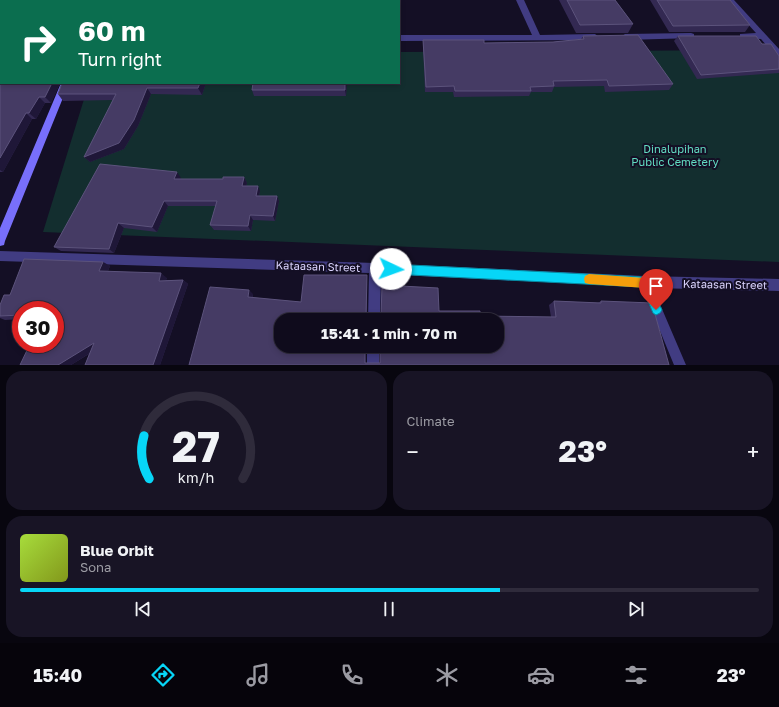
<!DOCTYPE html>
<html lang="en">
<head>
<meta charset="utf-8">
<style>
	body { margin:0; font-family:"Golos Text",sans-serif; background:#181425; color:#f1f3f6; height:100vh; display:flex; flex-direction:column; font-size:15px; white-space:nowrap }
	* { box-sizing:border-box; margin:0 }
	p { font-size:13px; color:#9b9ba3 }
	.icon { flex:none; width:22px; height:22px; fill:none; stroke:currentColor; stroke-width:2; stroke-linecap:round; stroke-linejoin:round }
	.map { position:relative; height:365px; overflow:hidden }
	.panel { display:flex; flex-direction:column; gap:6px; padding:6px; background:#08060f; flex:1 }
	.panel>* { flex:none }
	.top-card { position:absolute; left:0px; top:0px; width:400px; height:84px; box-shadow:0 2px 6px #0003,0 0 0 1px #2f2b3b; background:#0b6e4f; color:#fff; overflow:hidden }
	.speed { position:absolute; left:12px; top:301px; display:flex; gap:8px; font-size:20px; font-weight:700; text-align:center }
	.speed>* { display:grid; place-content:center; width:52px; height:52px; border-radius:50%; background:#0f0b1c; box-shadow:0 2px 6px #0003,0 0 0 1px #2f2b3b; line-height:1 }
	.speed .limit { border:6px solid #d22; background:#fff; color:#111 }
	.pin { position:absolute; display:grid; place-items:center; width:34px; height:34px; color:#fff; margin:-41px -17px; border-radius:50% 50% 50% 0; rotate:-45deg; box-shadow:0 0 4px #0007 }
	.pin .icon { rotate:45deg }
	.me { position:absolute; width:44px; margin:-22px; rotate:93deg; stroke-linejoin:round; filter:drop-shadow(0 0 3px #0008) }
	.turn { display:flex; align-items:center; gap:14px; height:84px; padding:0 12px; font-size:18px }
	.turn .icon { width:52px; height:52px; stroke-width:2.5 }
	.turn b { display:block; font-size:28px; line-height:34px }
	.big { font-size:30px; font-weight:700; line-height:1.1 }
	.panel .tile { flex:1; display:flex; flex-direction:column; justify-content:center; gap:6px; min-width:0; padding:0 14px; border-radius:16px; background:#181425 }
	.panel .dial { align-items:center; gap:0 }
	.dial svg { height:104px; overflow:visible; fill:none; stroke:#2f2b3b; stroke-width:7; stroke-linecap:round; text-anchor:middle }
	.dial text { fill:#f1f3f6; stroke:none }
	.song { display:flex; align-items:center; gap:12px }
	.cover { width:48px; height:48px; border-radius:6px; background:linear-gradient(135deg,hsl(80 70% 55%),hsl(70 70% 35%)) }
	.played { height:4px; border-radius:2px; background:linear-gradient(90deg,#07d6f7 65%,#2f2b3b 65%) }
	.keys { display:flex; justify-content:space-around; direction:ltr }
	.heat { display:flex; justify-content:space-between; align-items:center; font-size:22px; direction:ltr }
	.panel .tiles { flex:1; display:grid; gap:6px; grid-template-columns:1fr 1fr }
	.tile:last-child { grid-column:span 2 }
	.trip { position:absolute; left:274px; top:313px; width:230px; height:40px; border-radius:16px; background:#0f0b1c; box-shadow:0 2px 6px #0003,0 0 0 1px #2f2b3b; font-weight:700; line-height:40px; text-align:center }
	.tab-bar { display:flex; height:64px; justify-content:space-around; align-items:center; background:#06040b; color:#9b9ba3 }
	.tab-bar .icon { width:28px; height:28px }
	.tab-bar .selected { color:#07d6f7 }
	.tab-bar b { font-size:18px; color:#f1f3f6 }
	.map>svg:first-child { display:block }
	.green { fill:#132e2f }
	.lines { fill:none; stroke-linecap:round; stroke-linejoin:round }
	.street { fill:#413c82; fill-rule:evenodd }
	.secondary { fill:#786ffb; fill-rule:evenodd }
	.wall { fill:#332952; fill-rule:evenodd }
	.shaded-wall { fill:#1f1738 }
	.building { fill:#453b64; stroke:#5c537c; fill-rule:evenodd }
	.route { fill:#07d6f7; stroke:#058ba1 }
	.slow { fill:#f59e0b }
	.labels { text-anchor:middle; dominant-baseline:central; stroke-width:4; stroke-linejoin:round; paint-order:stroke }
	.park-label { font-size:11px; fill:#62dcc2; stroke:#140f25 }
	.street-label { font-size:11px; fill:#dbd4fe; stroke:#140f25 }
</style>
</head>
<body>
<div class="map">
<svg width="779" height="365" viewBox="0 0 779 365">
	<rect width="100%" height="100%" fill="#140f25"/>
	<polygon class="green" points="762,50 779,70 779,262 43,232 89,83 399,83 399,52"/>
	<g class="lines">
		<g class="street">
			<rect x="313" y="0" width="8" height="1"/>
			<polygon points="516,0 524,0 540,35 595,34 599,37 595,40 399,41 399,35 532,35"/>
			<polygon points="726,0 734,0 779,49 779,57 776,56 761,39 740,38 740,34 756,33"/>
			<polygon points="691,33 694,34 694,38 625,40 621,37 625,34"/>
			<polygon points="0,251 375,263 645,276 779,279 779,291 653,288 686,365 674,365 642,287 381,274 380,320 368,320 369,273 0,261"/>
			<rect x="367" y="346" width="12" height="19"/>
		</g>
		<g class="secondary">
			<polygon points="93,0 101,0 92,1"/>
			<polygon points="61,83 69,83 5,241 4,245 0,246 0,228"/>
		</g>
	</g>
	<g class="wall">
		<polygon points="559,0 615,0 633,24 628,33 576,33"/>
		<polygon points="650,0 730,0 750,25 745,32 669,32"/>
		<polygon points="583,36 673,84 669,90 605,92 604,86 554,87 552,92 531,92 529,96 454,97 453,92 425,92 423,46 423,40 484,43 553,42 581,39"/>
		<polygon points="678,36 762,44 779,56 779,73 697,79 674,41"/>
		<polygon points="0,62 1,83 60,83 51,103 45,103 36,119 32,119 3,172 0,172"/>
		<polygon points="206,83 202,95 151,94 138,126 124,149 90,162 84,157 113,100 63,101 58,94"/>
		<polygon points="347,83 346,96 254,96 252,90"/>
		<polygon points="244,177 247,183 246,186 260,191 259,196 277,196 279,201 275,221 253,220 251,231 214,230 210,225 216,206 168,206 157,232 124,228 114,253 61,251 54,247 181,178 180,179 223,179"/>
		<polygon points="103,262 110,266 108,271 167,278 166,280 183,280 188,284 160,365 85,365 89,354 71,365 20,365 55,310 21,310 21,319 5,320 0,318 0,305"/>
		<path d="M367,280v38l14,-1 58,-6 41,5 71,1 -2,-12 5,-4 44,2 3,-2 68,64h-480l64,-71v4l48,4zM281,320l216,26 -117,17h-14v-17z"/>
	</g>
	<g class="shaded-wall">
		<polygon points="1,44 1,57 0,58 0,45"/>
		<polygon points="52,83 60,83 51,103 45,97"/>
		<polygon points="200,83 206,83 202,95 198,88"/>
		<polygon points="345,83 347,83 346,96 345,90"/>
		<polygon points="147,88 151,94 138,126 124,149 90,162 84,157"/>
		<polygon points="39,97 45,103 36,119 29,113"/>
		<polygon points="26,113 32,119 3,172 0,170 0,158"/>
		<polygon points="177,172 181,178 178,184 174,179"/>
		<polygon points="244,177 247,183 245,191 242,186"/>
		<polygon points="258,186 260,191 258,201 256,196"/>
		<polygon points="277,196 279,201 275,221 273,216"/>
		<polygon points="164,201 168,206 157,232 152,227"/>
		<polygon points="250,215 253,220 251,231 248,226"/>
		<polygon points="118,223 124,228 114,253 109,249"/>
		<polygon points="103,262 110,266 106,275 99,271"/>
		<polygon points="161,273 167,278 164,285 159,281"/>
		<polygon points="183,280 188,284 160,365 153,365"/>
		<polygon points="249,290 253,294 252,302 248,297"/>
		<polygon points="94,343 101,346 71,365 58,365"/>
		<polygon points="365,346 366,346 366,365 365,363"/>
	</g>
	<g class="building">
		<rect x="119" y="0" width="185" height="1"/>
		<polygon points="567,0 615,0 633,24 580,25"/>
		<polygon points="657,0 730,0 750,25 673,26"/>
		<polygon points="0,27 1,27 1,44 0,45"/>
		<polygon points="638,35 673,84 609,86 607,80 553,81 554,86 530,87 531,91 455,91 454,86 426,87 423,40 484,40 484,43 553,42 584,39 583,36"/>
		<polygon points="678,36 756,36 762,44 771,44 779,56 779,69 701,75"/>
		<polygon points="0,62 1,62 1,83 52,83 45,97 39,97 29,113 26,113 0,158"/>
		<polygon points="62,83 200,83 198,88 147,88 134,120 119,143 84,157 116,94 58,94"/>
		<polygon points="253,83 345,83 345,90 252,90"/>
		<polygon points="100,164 177,172 174,179 223,179 223,177 244,177 242,186 258,186 256,196 277,196 273,216 250,215 248,226 210,225 217,201 164,201 152,227 118,223 109,249 54,247"/>
		<polygon points="24,259 103,262 99,271 161,273 159,281 183,280 153,365 85,365 94,343 58,365 20,365 30,344 55,344 55,310 21,310 21,315 0,316 0,305 4,295 10,295"/>
		<path d="M304,275h63l-1,41 1,2 14,-1 1,-32 56,3 1,23h41v5l76,1 -2,-16 47,2v-2l51,2 17,62h-480l21,-78 39,3 -1,7 53,5zM281,320h216v26h-117v17h-15v-17h-84z"/>
	</g>
	<polygon class="route" points="391,264 645,277 648,278 662,310 660,313 656,315 653,313 642,287 391,274 388,273 386,269 388,266"/>
	<polygon class="slow" points="589,274 645,278 649,279 650,283 649,286 645,288 589,284 585,283 584,279 585,276"/>
	<g class="labels">
		<g class="park-label">
			<text x="675" y="148">Dinalupihan<tspan x="675" dy="13">Public Cemetery</tspan></text>
		</g>
		<g class="street-label">
			<text transform="translate(318 266) rotate(2)">Kataasan Street</text>
			<text transform="translate(725 284) rotate(1)">Kataasan Street</text>
		</g>
	</g>
</svg>
<div class="speed"><div class="limit">30</div></div>
<div class="pin" style="left:656px;top:310px;background:#d93025"><svg class="icon" aria-label="arrive" viewBox="0 0 24 24"><path d="M6 21V4h12l-3 4 3 4H6"/></svg></div>
<svg class="me" style="left:391px;top:269px" viewBox="-20 -20 40 40"><circle r="19" fill="#fff"/><path d="M0-13L10 11 0 6-10 11z" fill="#07d6f7"/></svg>
<div class="trip">15:41 · 1 min · 70 m</div>
<div class="top-card">
<div class="turn"><svg class="icon" aria-label="right" viewBox="0 0 24 24"><path d="M7 20v-9h11M14 6l5 5-5 5"/></svg><div><b>60 m</b>Turn right</div></div>
</div>
</div>
<section class="panel">
<div class="tiles">
<div class="tile dial"><svg viewBox="0 0 100 80">
<path d="M14 69A42 42 0 1 1 86 69"/>
<path d="M14 69A42 42 0 0 1 10 36" stroke="#07d6f7"/>
<text x="50" y="56" font-size="32" font-weight="700">27</text>
<text x="50" y="72" font-size="11">km/h</text>
</svg></div>
<div class="tile"><p>Climate</p>
<div class="heat"><a>−</a><b class="big">23°</b><a>+</a></div>
</div>
<div class="tile">
<div class="song"><i class="cover"></i><div><b>Blue Orbit</b><p>Sona</p></div></div>
<div class="played"></div>
<div class="keys"><svg class="icon" aria-label="previous" viewBox="0 0 24 24"><path d="M18 5L8 12l10 7zM5 5v14"/></svg><svg class="icon" aria-label="pause" viewBox="0 0 24 24"><path d="M8 5v14M16 5v14"/></svg><svg class="icon" aria-label="next" viewBox="0 0 24 24"><path d="M6 5l10 7-10 7zM19 5v14"/></svg></div>
</div>
</div>
</section>
<nav class="tab-bar">
<b>15:40</b>
<svg class="icon selected" aria-label="directions" viewBox="0 0 24 24"><path d="M12 3l9 9-9 9-9-9zM9 14v-3h6M13 9l2 2-2 2"/></svg>
<svg class="icon" aria-label="music" viewBox="0 0 24 24"><path d="M9 18V5l10-2v13"/><circle cx="6" cy="18" r="3"/><circle cx="16" cy="16" r="3"/></svg>
<svg class="icon" aria-label="phone" viewBox="0 0 24 24"><path d="M5 4h4l2 5-3 2q2 4 5 5l2-3 5 2v4C11 20 4 13 5 4z"/></svg>
<svg class="icon" aria-label="climate" viewBox="0 0 24 24"><path d="M12 3v18M4 7l16 10M4 17L20 7"/></svg>
<svg class="icon" aria-label="car" viewBox="0 0 24 24"><path d="M5 17H2v-5l4-1 3-4h7l3 4 3 1v5h-3M9 17h6M6 11h13"/><circle cx="7" cy="17" r="2"/><circle cx="17" cy="17" r="2"/></svg>
<svg class="icon" aria-label="filters" viewBox="0 0 24 24"><path d="M4 7h16M4 17h16"/><circle cx="9" cy="7" r="2"/><circle cx="15" cy="17" r="2"/></svg>
<b>23°</b>
</nav>
</body>
</html>
